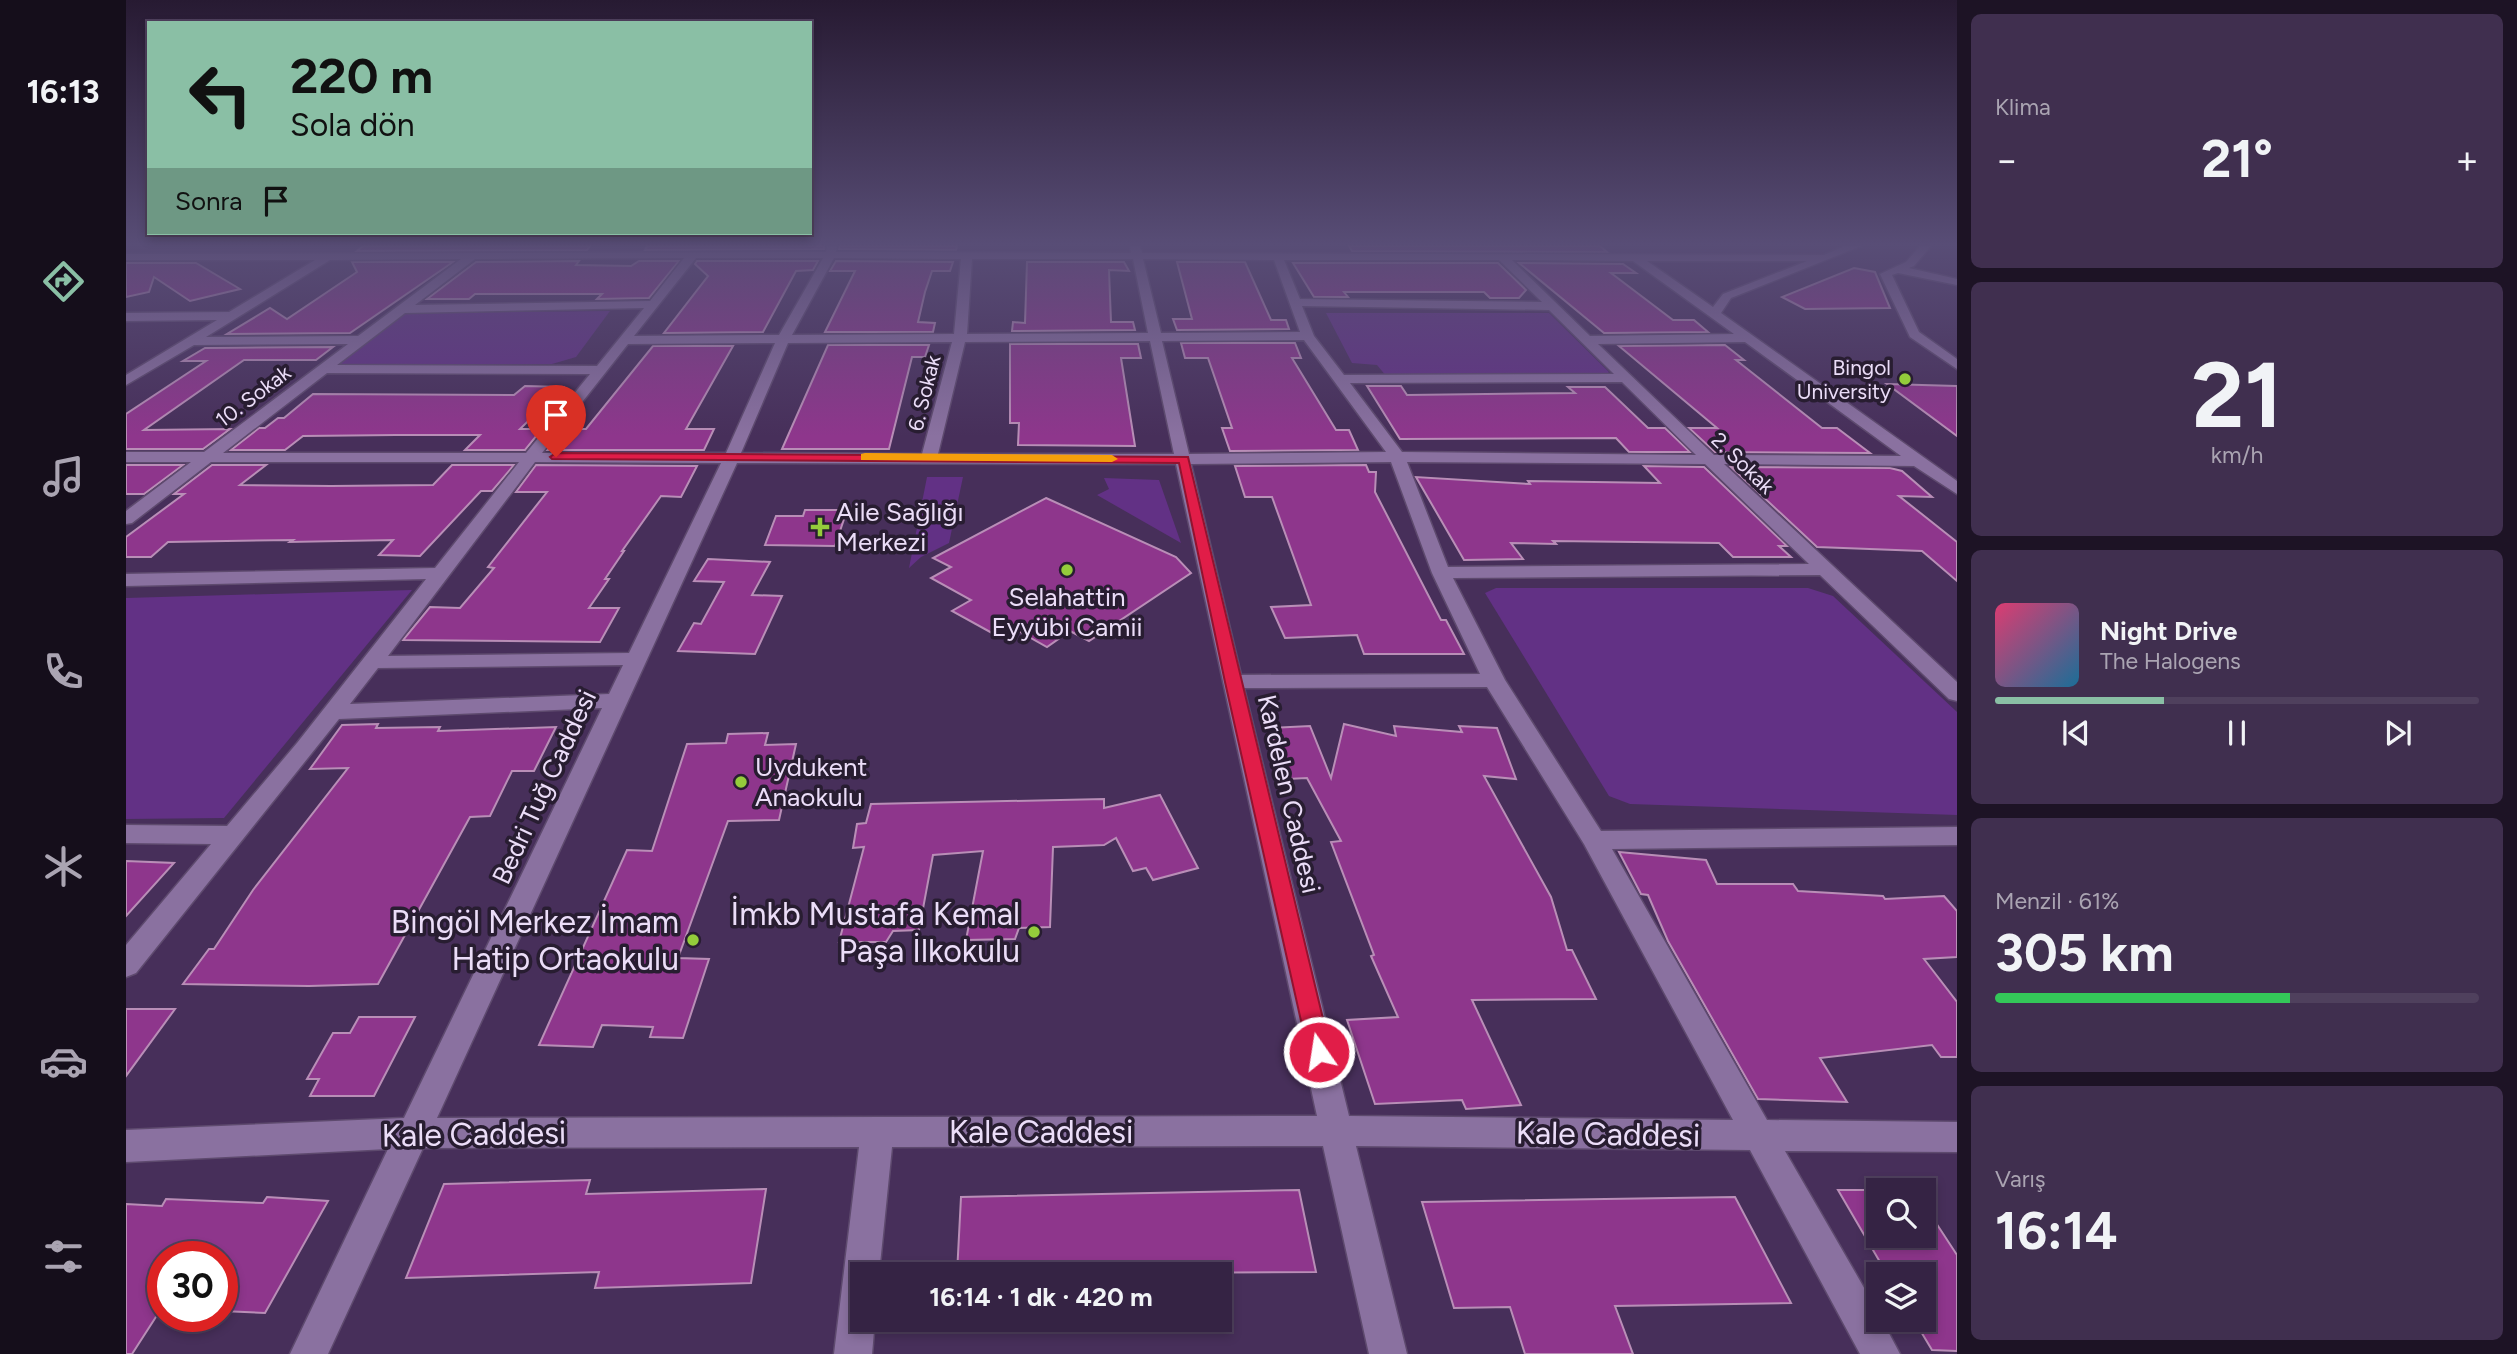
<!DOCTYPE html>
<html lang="tr">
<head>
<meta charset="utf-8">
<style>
	body { margin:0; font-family:Figtree,sans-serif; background:#402f4f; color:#f1f3f6; height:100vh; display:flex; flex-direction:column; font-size:26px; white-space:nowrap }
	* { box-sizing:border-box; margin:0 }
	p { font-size:23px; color:#aaa4b2 }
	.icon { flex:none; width:38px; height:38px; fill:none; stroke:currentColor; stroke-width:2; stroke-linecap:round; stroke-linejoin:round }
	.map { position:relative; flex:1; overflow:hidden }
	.sheet { display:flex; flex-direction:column; gap:14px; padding:14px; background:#1d1325; width:560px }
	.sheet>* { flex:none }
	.banner { position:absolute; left:21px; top:21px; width:665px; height:214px; border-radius:0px; box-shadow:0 4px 10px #0003,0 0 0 2px #4f405d; background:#8abfa5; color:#111; overflow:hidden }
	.fabs { position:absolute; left:1740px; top:1178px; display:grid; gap:14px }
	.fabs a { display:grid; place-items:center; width:70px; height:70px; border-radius:0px; background:#352344; box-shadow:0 4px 10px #0003,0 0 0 2px #4f405d; font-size:35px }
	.speed { position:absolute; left:21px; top:1241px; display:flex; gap:14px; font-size:35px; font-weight:700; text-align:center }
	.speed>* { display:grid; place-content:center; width:91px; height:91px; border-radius:50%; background:#352344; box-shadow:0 4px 10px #0003,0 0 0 2px #4f405d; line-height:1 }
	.speed .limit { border:10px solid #d22; background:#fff; color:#111 }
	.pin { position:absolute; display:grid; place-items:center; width:60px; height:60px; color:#fff; margin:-72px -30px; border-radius:50% 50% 50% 0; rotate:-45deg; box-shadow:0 0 7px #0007 }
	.pin .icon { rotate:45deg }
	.me { position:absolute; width:77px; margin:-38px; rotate:347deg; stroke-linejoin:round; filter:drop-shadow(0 0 5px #0008) }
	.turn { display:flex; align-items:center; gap:24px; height:147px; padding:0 28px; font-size:32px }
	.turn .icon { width:91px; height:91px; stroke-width:2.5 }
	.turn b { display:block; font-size:49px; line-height:60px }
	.then { display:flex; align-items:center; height:66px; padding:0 28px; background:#0003; gap:14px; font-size:26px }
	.big { font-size:52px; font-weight:700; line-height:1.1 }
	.sheet .tile { flex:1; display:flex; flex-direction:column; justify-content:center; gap:10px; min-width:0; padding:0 24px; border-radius:10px; background:#402f4f }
	.sheet .dial { align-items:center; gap:0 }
	.dial b { font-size:91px; line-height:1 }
	.song { display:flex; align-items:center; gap:21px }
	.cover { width:84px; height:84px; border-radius:10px; background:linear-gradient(135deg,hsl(340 70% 55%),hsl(200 70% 35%)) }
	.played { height:7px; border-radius:4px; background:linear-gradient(90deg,#8abfa5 35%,#4f405d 35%) }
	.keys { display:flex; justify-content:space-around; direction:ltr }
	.heat { display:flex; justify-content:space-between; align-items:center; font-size:38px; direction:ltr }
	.charge { height:10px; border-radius:5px; background:linear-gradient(90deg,#34c759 61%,#4f405d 0) }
	.trip { position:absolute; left:724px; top:1262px; width:382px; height:70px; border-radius:0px; background:#352344; box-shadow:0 4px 10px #0003,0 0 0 2px #4f405d; font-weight:700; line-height:70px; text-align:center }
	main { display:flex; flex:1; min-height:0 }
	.dock { display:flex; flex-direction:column; width:126px; justify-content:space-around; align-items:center; background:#150e1b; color:#aaa4b2 }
	.dock .icon { width:49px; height:49px }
	.dock .on { color:#8abfa5 }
	.dock b { font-size:32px; color:#f1f3f6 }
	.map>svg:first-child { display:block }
	.green { fill:#623185 }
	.building { fill:#8e368c; stroke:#b98eb7; stroke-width:2 }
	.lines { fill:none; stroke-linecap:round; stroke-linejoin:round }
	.minor-casing { stroke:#5e4a6e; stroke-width:3 }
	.minor { fill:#8a71a0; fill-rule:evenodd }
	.route { fill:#e11d48; stroke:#92132f; stroke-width:2 }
	.slow { fill:#f59e0b }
	.poi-dot { fill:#94cc3b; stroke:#281d31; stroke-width:2.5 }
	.labels { text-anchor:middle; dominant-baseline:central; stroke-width:7; stroke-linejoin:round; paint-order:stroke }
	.far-poi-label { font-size:21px; fill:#ebddf8; stroke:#281d31; text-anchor:end }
	.far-street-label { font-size:21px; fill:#ebddf8; stroke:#281d31 }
	.poi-label { font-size:26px; fill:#ebddf8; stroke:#281d31; text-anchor:start }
	.street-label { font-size:26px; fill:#ebddf8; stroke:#281d31 }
	.near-poi-label { font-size:32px; fill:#ebddf8; stroke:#281d31; text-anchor:end }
	.near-street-label { font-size:32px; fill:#ebddf8; stroke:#281d31 }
</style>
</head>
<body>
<main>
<nav class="dock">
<b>16:13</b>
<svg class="icon on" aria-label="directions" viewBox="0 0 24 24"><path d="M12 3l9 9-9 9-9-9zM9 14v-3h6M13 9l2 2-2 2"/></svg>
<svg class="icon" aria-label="music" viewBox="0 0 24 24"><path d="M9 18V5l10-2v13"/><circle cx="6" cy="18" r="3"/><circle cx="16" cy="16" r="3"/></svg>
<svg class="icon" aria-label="phone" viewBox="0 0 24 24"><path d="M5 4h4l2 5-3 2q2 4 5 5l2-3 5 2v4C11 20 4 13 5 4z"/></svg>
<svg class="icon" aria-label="climate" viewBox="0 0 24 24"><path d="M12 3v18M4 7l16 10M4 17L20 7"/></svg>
<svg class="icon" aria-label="car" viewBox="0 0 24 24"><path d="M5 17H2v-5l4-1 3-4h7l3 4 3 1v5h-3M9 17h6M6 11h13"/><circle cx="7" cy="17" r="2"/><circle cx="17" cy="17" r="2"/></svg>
<svg class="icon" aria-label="filters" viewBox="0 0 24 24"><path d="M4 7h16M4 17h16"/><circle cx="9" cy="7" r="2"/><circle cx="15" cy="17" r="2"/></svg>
</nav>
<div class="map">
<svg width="1831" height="1354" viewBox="0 0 1831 1354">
	<rect width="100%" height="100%" fill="#472f5a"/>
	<g class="green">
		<polygon points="484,311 450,357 426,364 213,364 276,313"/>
		<polygon points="1200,313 1423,313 1483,372 1480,375 1261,377 1251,365 1226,363"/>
		<polygon points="801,477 837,477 823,543 795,557 783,568"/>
		<polygon points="978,478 1033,480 1055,543 971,495 983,489"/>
		<polygon points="1370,588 1682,588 1707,596 1831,712 1831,815 1504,804 1483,796 1359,593"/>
		<polygon points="286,590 98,818 0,819 0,598"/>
	</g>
	<g class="building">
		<polygon points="237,246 464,246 461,250 231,251"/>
		<polygon points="521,246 698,246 698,249 519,250"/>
		<polygon points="714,246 831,246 830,250 713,249"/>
		<polygon points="1223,246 1474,246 1481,252 1226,251"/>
		<polygon points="453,261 450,265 505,266 513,261 553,261 523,298 471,299 476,294 349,294 343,299 301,299 350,262"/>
		<polygon points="571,261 692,261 687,270 670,271 637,332 538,333 582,276 569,264"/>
		<polygon points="710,261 827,262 824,271 806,271 799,292 792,322 809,323 807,332 699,332 729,271 704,271"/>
		<polygon points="226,262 327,262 224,333 101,334 144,308 161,319 231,272"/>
		<polygon points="901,262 998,262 1003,271 983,270 985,322 1007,322 1009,330 886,331 887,322 899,323"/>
		<polygon points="1051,262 1119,262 1145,320 1160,320 1163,329 1051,330 1047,319 1066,319"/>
		<polygon points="0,263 70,263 114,289 64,301 28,277 23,292 0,297"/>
		<polygon points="1167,263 1372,263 1400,290 1393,298 1364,298 1358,292 1218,292 1222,297 1188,297"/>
		<polygon points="1393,263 1497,264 1510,273 1485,273 1547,320 1568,320 1582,332 1478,333"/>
		<polygon points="1728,268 1749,272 1764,308 1679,309 1656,297"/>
		<polygon points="1055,343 1169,343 1175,358 1166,358 1210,430 1223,430 1232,450 1104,451 1096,428 1106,428 1082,358 1059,358"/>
		<polygon points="884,344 1012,344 1015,358 995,358 1009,446 892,445 893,423 884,423"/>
		<polygon points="702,345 803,345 799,357 786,357 763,449 656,449"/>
		<polygon points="1599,345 1618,360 1610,360 1696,428 1711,428 1744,453 1589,452 1563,428 1591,428 1493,346"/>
		<polygon points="527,346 607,346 560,429 588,429 578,450 421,450 438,429 460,429"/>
		<polygon points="207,347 190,360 118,360 18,430 104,429 77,449 0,449 0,414 80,361 57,361 79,348"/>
		<polygon points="1761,384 1831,386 1831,436"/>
		<polygon points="399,386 437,387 394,429 416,429 399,450 339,450 354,435 270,435 177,436 159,450 105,450 133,428 139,428 152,418 158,418 187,394 388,395"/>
		<polygon points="1241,386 1275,386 1281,395 1449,393 1442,387 1479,387 1522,428 1539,428 1564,452 1503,452 1490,438 1274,439"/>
		<polygon points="0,465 57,465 18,494 0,494"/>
		<polygon points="86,465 140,465 114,485 205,486 307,485 326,465 388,465 366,491 355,491 294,556 253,555 267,540 164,542 167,540 42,542 25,557 0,557 0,537 58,494 48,494"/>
		<polygon points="410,465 571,466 555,497 535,496 496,551 498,551 479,579 483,579 463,608 493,608 474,642 277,640 304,607 334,608 368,568 362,567 421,492 390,492"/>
		<polygon points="1240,465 1243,472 1250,472 1249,492 1315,620 1320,620 1338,654 1238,654 1231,635 1159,638 1145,607 1185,605 1146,497 1119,497 1109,466"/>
		<polygon points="1518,466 1578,467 1661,546 1653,546 1665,557 1607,557 1593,543 1427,541 1430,544 1385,543 1397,559 1338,560 1290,477 1404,484 1402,481 1534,483"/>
		<polygon points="1605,467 1764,468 1776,471 1806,497 1773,496 1831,542 1831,581 1796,551 1691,547"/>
		<polygon points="920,498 1050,557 1065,573 963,641 944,631 921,647 880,624 866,633 826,611 845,600 805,578 825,567 807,558"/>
		<polygon points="679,510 721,510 709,546 639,545 650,516 677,516"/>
		<polygon points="582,559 644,562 626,595 656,596 629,654 552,651 568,623 575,624 598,582 568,581"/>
		<polygon points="252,724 250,728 314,727 312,731 430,727 408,771 386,771 364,816 344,817 252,984 183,986 57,984 83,949 88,949 127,890 222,768 184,769 216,725"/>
		<polygon points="1218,724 1270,736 1268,726 1336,732 1333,726 1371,728 1390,779 1358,776 1425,897 1441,950 1446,950 1470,999 1346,1000 1395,1105 1340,1109 1336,1100 1249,1104 1221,1020 1272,1017 1245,956 1248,955 1205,842 1215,841 1181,778 1161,779 1143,728 1184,726 1205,778"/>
		<polygon points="642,733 639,745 670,744 653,820 602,821 552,958 583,959 557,1038 524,1037 527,1027 476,1025 467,1047 413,1045 501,850 526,851 561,744 600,743 602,734"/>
		<polygon points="1034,795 1072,868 1027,880 1020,868 1007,871 990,838 978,845 927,847 924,927 893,928 889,939 840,940 857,851 807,855 793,930 767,931 760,942 713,942 738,847 727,848 731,824 740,823 745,804 978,799 978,808"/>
		<polygon points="1493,852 1580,860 1591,884 1667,884 1672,891 1757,896 1759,899 1818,896 1831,911 1831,957 1798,959 1831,1002 1831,1057 1815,1057 1806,1045 1694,1058 1721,1102 1632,1099 1542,941 1522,895 1515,894"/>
		<polygon points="0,861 48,863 0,916"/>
		<polygon points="0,1009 49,1009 0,1076"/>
		<polygon points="233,1017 289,1017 248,1096 184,1096 193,1079 181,1079 207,1033 224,1033"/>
		<polygon points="464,1180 460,1194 640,1189 625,1283 469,1288 473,1272 280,1278 318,1184"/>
		<polygon points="1173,1190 1190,1272 831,1274 835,1197"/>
		<polygon points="1712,1190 1752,1190 1752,1236 1797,1236 1797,1203 1831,1255 1831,1351 1806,1350 1788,1320 1797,1320 1797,1274 1761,1274"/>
		<polygon points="141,1197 202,1201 139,1313 96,1311 96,1256 37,1256 37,1306 6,1354 0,1354 0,1204 36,1206 40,1199 137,1203"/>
		<polygon points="1609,1197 1665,1303 1489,1306 1507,1354 1399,1354 1384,1307 1328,1308 1296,1202"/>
	</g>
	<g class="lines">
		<g class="minor-casing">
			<g id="minor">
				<path d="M701,246h10l-1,6 295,1 -1,-7h10l2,7 682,2 21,-9h16l-130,52 -10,15 236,168v13l-43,-28 -190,-2 233,218v19l-8,-2 -129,-124 -367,3 52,102 96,151 356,-4v18l-345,4 155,271 190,2v30l-172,-1 93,161v8h4l18,34h-40l-110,-204 -394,-4 51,208h-38l-46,-208 -431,1 -13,127h-16v46h12l-3,34h-38l25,-207 -436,1 -95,206h-38l98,-205 -262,13v-32l278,-12 198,-410 -263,11 -203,254 -10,4v-32l85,-101 -85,-1v-18l101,1 70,-83 129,-164 -300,7v-12l309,-6 84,-106h-308l-79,61 -6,1v-13l65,-49h-65v-10h78l144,-108 -154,1 -68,40v-10l91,-55 -91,1v-8l103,-1 86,-52h-189v-6l700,-2zM558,258l-34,43 -235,4 60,-46zM570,258h127l-44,77 -145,1zM708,258l127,1 -7,75 -162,1zM335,259l-103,77 -152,1 124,-77zM846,259h161l15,74 -181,1zM1017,259l131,1 26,72 -139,1zM1158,260h215l43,42 -242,-3zM1386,260l121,1 101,73 -144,2zM1521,261h160l-84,33 -10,13zM1176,306l247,4 65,64 -270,1 -30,-39zM518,308l-47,58 -260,-1 68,-52zM1178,340l82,112 -197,2 -27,-113zM1024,341l24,113h-236l27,-112zM826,342l-30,112 -181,-1 47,-110zM1619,342l156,114 -187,-1 -116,-111zM649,343l-49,110h-184l86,-109zM201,373l263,1 -64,79h-303zM1496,382l74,73 -294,-3 -52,-69zM409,462l186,1 -92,190 -241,3zM1265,462l41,111 48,101 -239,1 -50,-211zM1281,462l298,2 104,100 -361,3zM611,463l439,1 141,652 -880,2zM497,665l-14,29 -259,10 28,-36zM1361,687l97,157 149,276 -384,-4 -105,-428z"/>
				<polygon points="1794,246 1805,246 1788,266 1783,268 1831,279 1831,285 1772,273 1766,275 1793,332 1831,359 1831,369 1784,337 1754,274 1780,262"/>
			</g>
		</g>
		<use href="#minor" class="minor"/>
	</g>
	<linearGradient id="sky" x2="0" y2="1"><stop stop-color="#271a32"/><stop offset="0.56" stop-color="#584d76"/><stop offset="1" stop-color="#584d76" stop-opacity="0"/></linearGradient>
	<rect width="1831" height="436" fill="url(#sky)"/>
	<polygon class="route" points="430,453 1062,457 1205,1052 1201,1059 1193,1062 1185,1059 1182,1052 1099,682 1053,463 426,459 424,457"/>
	<polygon class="slow" points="739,453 986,455 992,459 986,462 735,460 735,454"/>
	<g class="poi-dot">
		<circle cx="1779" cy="379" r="7"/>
		<path d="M690.5 516.5h7v7h7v7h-7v7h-7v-7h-7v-7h7z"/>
		<circle cx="941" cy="570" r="7"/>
		<circle cx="615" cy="782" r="7"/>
		<circle cx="908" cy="932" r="7"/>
		<circle cx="567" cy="940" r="7"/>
	</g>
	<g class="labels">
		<g class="far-poi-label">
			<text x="1765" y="367">Bingol<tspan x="1765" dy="24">University</tspan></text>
		</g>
		<g class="far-street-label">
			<text transform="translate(798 393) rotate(-76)">6. Sokak</text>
			<text transform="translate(127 396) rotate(-37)">10. Sokak</text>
			<text transform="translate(1617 463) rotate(44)">2. Sokak</text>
		</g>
		<g class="poi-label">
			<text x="710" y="512">Aile Sağlığı<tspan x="710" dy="30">Merkezi</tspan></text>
			<text x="941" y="597" text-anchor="middle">Selahattin<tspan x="941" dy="30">Eyyübi Camii</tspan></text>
			<text x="629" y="767">Uydukent<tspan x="629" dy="30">Anaokulu</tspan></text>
		</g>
		<g class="street-label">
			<text transform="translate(418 787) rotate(-65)">Bedri Tuğ Caddesi</text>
			<text transform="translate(1163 794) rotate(77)">Kardelen Caddesi</text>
		</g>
		<g class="near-poi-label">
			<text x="894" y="914">İmkb Mustafa Kemal<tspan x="894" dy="37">Paşa İlkokulu</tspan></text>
			<text x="553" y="922">Bingöl Merkez İmam<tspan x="553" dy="37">Hatip Ortaokulu</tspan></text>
		</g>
		<g class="near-street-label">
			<text x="915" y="1132">Kale Caddesi</text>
			<text transform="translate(348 1134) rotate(-1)">Kale Caddesi</text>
			<text transform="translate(1482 1134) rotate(1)">Kale Caddesi</text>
		</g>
	</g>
</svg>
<div class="fabs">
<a><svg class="icon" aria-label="search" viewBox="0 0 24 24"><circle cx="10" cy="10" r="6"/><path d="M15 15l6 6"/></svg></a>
<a><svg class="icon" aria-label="layers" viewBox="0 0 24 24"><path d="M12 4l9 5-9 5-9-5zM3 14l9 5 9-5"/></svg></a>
</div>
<div class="speed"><div class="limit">30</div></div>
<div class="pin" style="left:430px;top:457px;background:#d93025"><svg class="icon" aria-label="arrive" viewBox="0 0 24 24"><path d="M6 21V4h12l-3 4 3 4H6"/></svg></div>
<svg class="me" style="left:1193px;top:1052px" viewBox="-20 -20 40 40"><circle r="17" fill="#e11d48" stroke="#fff" stroke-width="3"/><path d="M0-11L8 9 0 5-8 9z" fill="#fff"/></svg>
<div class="trip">16:14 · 1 dk · 420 m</div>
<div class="banner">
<div class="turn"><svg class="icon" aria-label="left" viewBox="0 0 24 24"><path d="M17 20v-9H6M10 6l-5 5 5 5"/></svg><div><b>220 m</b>Sola dön</div></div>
<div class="then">Sonra<svg class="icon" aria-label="arrive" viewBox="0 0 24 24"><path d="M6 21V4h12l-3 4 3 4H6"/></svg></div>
</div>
</div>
<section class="sheet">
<div class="tile"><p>Klima</p>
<div class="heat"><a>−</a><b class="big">21°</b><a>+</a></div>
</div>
<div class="tile dial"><b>21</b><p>km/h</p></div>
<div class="tile">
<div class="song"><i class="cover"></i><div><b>Night Drive</b><p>The Halogens</p></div></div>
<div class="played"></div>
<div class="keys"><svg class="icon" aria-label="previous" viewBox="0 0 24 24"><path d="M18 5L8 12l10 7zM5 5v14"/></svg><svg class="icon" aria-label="pause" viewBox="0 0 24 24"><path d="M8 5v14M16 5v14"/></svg><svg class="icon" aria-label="next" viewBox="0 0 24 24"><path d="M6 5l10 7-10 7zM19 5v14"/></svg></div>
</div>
<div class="tile"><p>Menzil · 61%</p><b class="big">305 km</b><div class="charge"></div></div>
<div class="tile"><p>Varış</p><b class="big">16:14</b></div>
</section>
</main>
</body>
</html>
